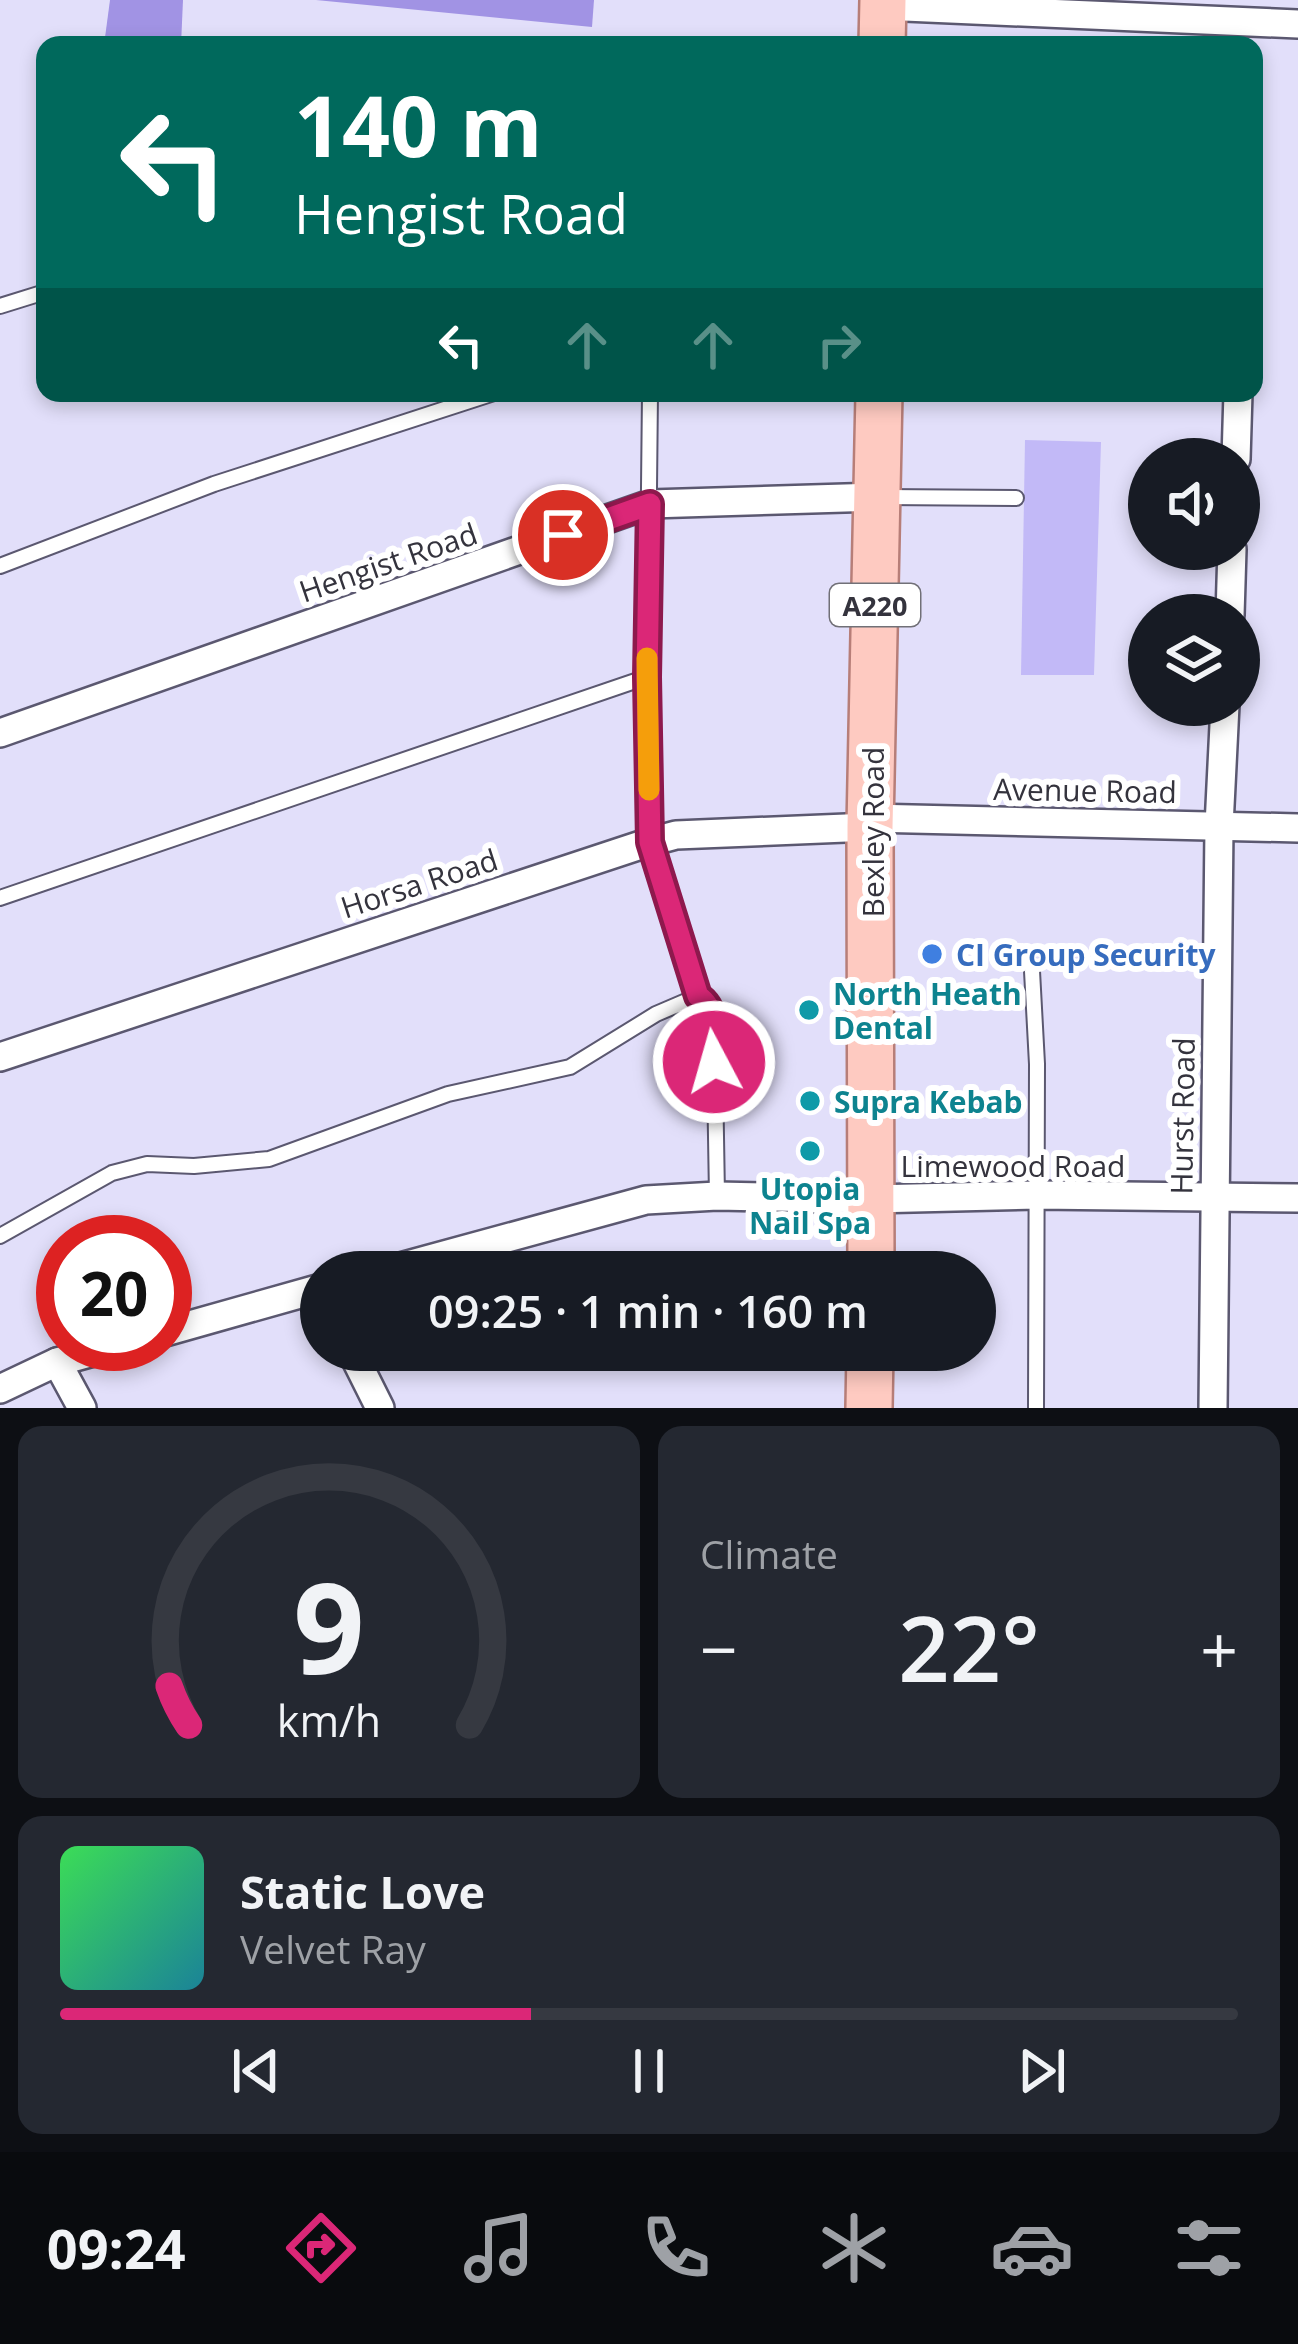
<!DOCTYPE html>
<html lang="en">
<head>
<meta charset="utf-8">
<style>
	body { margin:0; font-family:"Open Sans",sans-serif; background:#242831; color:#f1f3f6; height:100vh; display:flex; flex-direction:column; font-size:45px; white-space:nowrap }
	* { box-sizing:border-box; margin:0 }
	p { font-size:39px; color:#9ea1a6 }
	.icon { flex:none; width:66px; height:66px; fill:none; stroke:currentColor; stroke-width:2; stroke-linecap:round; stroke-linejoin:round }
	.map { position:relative; height:1408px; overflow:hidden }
	.sheet { display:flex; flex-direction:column; gap:18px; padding:18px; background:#0d0f14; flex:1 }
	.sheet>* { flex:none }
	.hud { position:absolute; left:36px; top:36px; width:1227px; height:366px; border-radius:24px; box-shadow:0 6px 18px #0003; background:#00695c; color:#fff; overflow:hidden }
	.buttons { position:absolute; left:1128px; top:438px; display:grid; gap:24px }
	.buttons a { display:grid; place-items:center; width:132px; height:132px; border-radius:50%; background:#171b24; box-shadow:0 6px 18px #0003; font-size:60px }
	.speed { position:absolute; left:36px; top:1215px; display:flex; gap:24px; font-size:60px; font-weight:700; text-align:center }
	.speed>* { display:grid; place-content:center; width:156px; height:156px; border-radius:50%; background:#171b24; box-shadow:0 6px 18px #0003; line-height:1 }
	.speed .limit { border:18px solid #d22; background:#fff; color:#111 }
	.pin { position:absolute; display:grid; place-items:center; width:102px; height:102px; color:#fff; margin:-51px; border:6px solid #fff; border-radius:50%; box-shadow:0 3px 12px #0007 }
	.me { position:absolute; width:132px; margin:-66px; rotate:354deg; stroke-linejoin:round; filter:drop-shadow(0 0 9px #0008) }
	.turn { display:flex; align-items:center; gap:42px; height:252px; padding:0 60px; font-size:54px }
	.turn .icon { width:156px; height:156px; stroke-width:2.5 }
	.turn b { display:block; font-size:84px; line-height:102px }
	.lanes { display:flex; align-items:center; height:114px; padding:0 60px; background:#0003; justify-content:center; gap:60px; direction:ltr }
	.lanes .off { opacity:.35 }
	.big { font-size:90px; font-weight:600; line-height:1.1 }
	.sheet .tile { flex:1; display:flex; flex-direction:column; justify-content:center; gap:18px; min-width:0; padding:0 42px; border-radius:24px; background:#242831 }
	.sheet .dial { align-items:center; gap:0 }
	.dial svg { height:312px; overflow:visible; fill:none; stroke:#363941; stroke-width:7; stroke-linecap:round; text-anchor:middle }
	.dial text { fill:#f1f3f6; stroke:none }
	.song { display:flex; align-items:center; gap:36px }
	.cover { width:144px; height:144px; border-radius:18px; background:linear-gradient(135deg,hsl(130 70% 55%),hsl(190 70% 35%)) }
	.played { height:12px; border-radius:6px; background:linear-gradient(90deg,#db2777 40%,#363941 40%) }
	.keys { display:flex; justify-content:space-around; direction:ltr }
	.heat { display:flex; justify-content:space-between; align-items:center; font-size:66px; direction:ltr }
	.sheet .tiles { flex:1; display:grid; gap:18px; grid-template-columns:1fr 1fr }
	.tile:last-child { grid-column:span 2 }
	.trip { position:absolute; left:300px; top:1251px; width:696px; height:120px; border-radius:60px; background:#171b24; box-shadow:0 6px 18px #0003; font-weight:600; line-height:120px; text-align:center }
	.tab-bar { display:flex; height:192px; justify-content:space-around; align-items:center; background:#090b0e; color:#9ea1a6 }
	.tab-bar .icon { width:84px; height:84px }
	.tab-bar .current { color:#db2777 }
	.tab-bar b { font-size:54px; color:#f1f3f6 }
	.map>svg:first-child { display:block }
	.green { fill:#c2b9f7 }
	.forest { fill:#a193e4 }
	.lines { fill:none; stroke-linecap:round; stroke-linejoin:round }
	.lane-casing { stroke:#5b5870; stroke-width:18 }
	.street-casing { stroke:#5b5870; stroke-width:32 }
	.primary-casing { stroke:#b77e78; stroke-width:50 }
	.lane { stroke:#fff; stroke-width:14 }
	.street { stroke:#fff; stroke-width:27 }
	.primary { stroke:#fecac1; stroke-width:45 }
	.route-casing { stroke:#8e194d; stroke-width:30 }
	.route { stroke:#db2777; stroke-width:21 }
	.slow { stroke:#f59e0b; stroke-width:21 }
	.shop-dot { fill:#3f7fe0; stroke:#fff; stroke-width:4.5 }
	.culture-dot { fill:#0f9aa8; stroke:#fff; stroke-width:4.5 }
	.labels { text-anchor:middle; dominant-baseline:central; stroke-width:12; stroke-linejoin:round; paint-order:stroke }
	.shield { fill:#fff; stroke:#717077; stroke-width:3 }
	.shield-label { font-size:27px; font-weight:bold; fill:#34333d }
	.street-label { font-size:30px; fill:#34333d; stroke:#fff }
	.shop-label { font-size:30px; font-weight:bold; fill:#366cbe; stroke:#fff; text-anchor:start }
	.culture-label { font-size:30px; font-weight:bold; fill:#0d838f; stroke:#fff; text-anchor:start }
</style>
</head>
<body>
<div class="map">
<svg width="1298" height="1408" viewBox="0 0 1298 1408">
	<rect width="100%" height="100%" fill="#e2dffa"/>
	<polygon class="green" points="1025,440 1101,442 1094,675 1021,675"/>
	<g class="forest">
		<polygon points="110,0 183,0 181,45 104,45"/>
		<polygon points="316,0 594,0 592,27"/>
	</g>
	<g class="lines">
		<g class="lane-casing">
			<g id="lane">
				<polyline points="0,306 45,292"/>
				<polyline points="650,393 647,677 650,842 698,996 707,1002 714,1018 717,1196"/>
				<polyline points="883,497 1016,498"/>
				<polyline points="0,566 214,484 494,393"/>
				<polyline points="0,898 647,677"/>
				<polyline points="1032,971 1037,1064 1036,1408"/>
				<polyline points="0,1236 112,1173 147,1164 194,1166 269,1159 448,1094 570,1067 656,1014 698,996"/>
			</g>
		</g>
		<g class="street-casing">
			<g id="street">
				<polyline points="882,6 1298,24"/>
				<polyline points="1236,459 1238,393"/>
				<polyline points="1230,615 1232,549"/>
				<polyline points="0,733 650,504 878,497"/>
				<polyline points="870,818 1298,828"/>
				<polyline points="0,1057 650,842 676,835 870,827"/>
				<polyline points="382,1272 646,1200 717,1196 872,1199 1037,1195 1298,1198"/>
				<polyline points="165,1332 321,1288"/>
				<polyline points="351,1350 380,1408"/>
				<polyline points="57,1362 82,1408"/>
				<polyline points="0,1389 57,1362 122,1344"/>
				<polyline points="1213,1408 1219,826 1225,705"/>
			</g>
		</g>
		<g class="primary-casing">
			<g id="primary">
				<polyline points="882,45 883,0"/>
				<polyline points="871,1272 870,827 879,393"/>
				<polyline points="869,1408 870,1350"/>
			</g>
		</g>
		<use href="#lane" class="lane"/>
		<use href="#street" class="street"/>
		<use href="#primary" class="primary"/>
	</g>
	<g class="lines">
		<g class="route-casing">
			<path id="route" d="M563,535l87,-31 -3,173 3,165 48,154c21,14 16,43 16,66"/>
		</g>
		<use href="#route" class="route"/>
		<polyline class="slow" points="647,658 649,790"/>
	</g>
	<circle class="shop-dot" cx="932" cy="954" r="12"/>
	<g class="culture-dot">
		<circle cx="809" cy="1010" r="12"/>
		<circle cx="810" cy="1101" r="12"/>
		<circle cx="810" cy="1151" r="12"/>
	</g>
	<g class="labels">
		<rect class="shield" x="830" y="584" width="90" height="42" rx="9"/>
		<g class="shield-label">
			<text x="875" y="605">A220</text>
		</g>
		<g class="street-label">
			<text transform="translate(388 562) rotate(-19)">Hengist Road</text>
			<text transform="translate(1085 790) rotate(1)">Avenue Road</text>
			<text transform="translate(872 832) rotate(-90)">Bexley Road</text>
			<text transform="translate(419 883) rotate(-18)">Horsa Road</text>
			<text transform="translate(1182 1116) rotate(-89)">Hurst Road</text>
			<text x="1013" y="1165">Limewood Road</text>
		</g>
		<g class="shop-label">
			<text x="956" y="954">CI Group Security</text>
		</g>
		<g class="culture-label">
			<text x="833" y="993">North Heath<tspan x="833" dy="34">Dental</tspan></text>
			<text x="834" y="1101">Supra Kebab</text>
			<text x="810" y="1188" text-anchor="middle">Utopia<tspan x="810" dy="34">Nail Spa</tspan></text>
		</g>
	</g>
</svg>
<div class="buttons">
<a><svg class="icon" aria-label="sound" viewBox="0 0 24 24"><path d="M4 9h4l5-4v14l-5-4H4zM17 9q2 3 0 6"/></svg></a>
<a><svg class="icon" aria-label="layers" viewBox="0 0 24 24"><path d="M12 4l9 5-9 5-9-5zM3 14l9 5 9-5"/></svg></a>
</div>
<div class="speed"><div class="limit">20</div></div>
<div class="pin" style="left:563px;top:535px;background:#d93025"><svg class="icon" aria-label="arrive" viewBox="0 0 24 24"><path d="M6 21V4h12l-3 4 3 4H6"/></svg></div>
<svg class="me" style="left:714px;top:1062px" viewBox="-20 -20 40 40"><circle r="17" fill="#db2777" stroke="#fff" stroke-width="3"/><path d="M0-11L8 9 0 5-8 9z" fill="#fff"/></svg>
<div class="trip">09:25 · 1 min · 160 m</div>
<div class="hud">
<div class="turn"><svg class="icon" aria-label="left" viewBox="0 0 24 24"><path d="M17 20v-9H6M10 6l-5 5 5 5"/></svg><div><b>140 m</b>Hengist Road</div></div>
<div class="lanes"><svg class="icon" aria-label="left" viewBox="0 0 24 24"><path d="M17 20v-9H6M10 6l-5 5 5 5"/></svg><svg class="icon off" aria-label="ahead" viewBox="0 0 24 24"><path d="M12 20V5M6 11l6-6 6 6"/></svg><svg class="icon off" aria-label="ahead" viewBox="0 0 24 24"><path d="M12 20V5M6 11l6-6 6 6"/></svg><svg class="icon off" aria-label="right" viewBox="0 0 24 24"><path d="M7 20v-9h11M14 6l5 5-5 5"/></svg></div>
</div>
</div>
<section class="sheet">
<div class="tiles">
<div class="tile dial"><svg viewBox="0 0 100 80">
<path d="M14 69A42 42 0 1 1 86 69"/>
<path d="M14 69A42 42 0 0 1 9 59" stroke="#db2777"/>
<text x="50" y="56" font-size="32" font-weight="700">9</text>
<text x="50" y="72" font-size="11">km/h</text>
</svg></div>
<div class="tile"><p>Climate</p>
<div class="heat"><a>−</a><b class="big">22°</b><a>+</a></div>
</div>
<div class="tile">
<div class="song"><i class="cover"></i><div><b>Static Love</b><p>Velvet Ray</p></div></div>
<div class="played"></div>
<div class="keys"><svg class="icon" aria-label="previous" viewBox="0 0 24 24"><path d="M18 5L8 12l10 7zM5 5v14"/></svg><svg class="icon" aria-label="pause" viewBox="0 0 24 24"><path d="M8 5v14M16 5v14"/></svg><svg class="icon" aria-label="next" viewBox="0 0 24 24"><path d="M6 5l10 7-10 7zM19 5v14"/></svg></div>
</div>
</div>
</section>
<nav class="tab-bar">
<b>09:24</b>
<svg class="icon current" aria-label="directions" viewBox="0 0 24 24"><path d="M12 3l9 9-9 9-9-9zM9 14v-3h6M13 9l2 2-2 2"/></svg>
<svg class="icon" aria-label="music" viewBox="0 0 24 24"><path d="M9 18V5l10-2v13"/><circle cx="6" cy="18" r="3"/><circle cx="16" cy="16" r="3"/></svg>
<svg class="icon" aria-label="phone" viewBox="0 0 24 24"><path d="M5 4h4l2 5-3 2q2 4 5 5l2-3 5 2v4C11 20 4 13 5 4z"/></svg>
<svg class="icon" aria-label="climate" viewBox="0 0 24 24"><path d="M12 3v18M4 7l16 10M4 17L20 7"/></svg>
<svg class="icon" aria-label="car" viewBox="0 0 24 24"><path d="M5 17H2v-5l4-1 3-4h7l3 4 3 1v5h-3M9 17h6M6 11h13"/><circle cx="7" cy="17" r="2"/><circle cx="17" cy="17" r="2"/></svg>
<svg class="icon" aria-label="filters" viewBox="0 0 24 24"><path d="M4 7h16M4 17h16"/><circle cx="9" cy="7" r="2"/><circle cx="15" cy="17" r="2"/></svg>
</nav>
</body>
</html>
